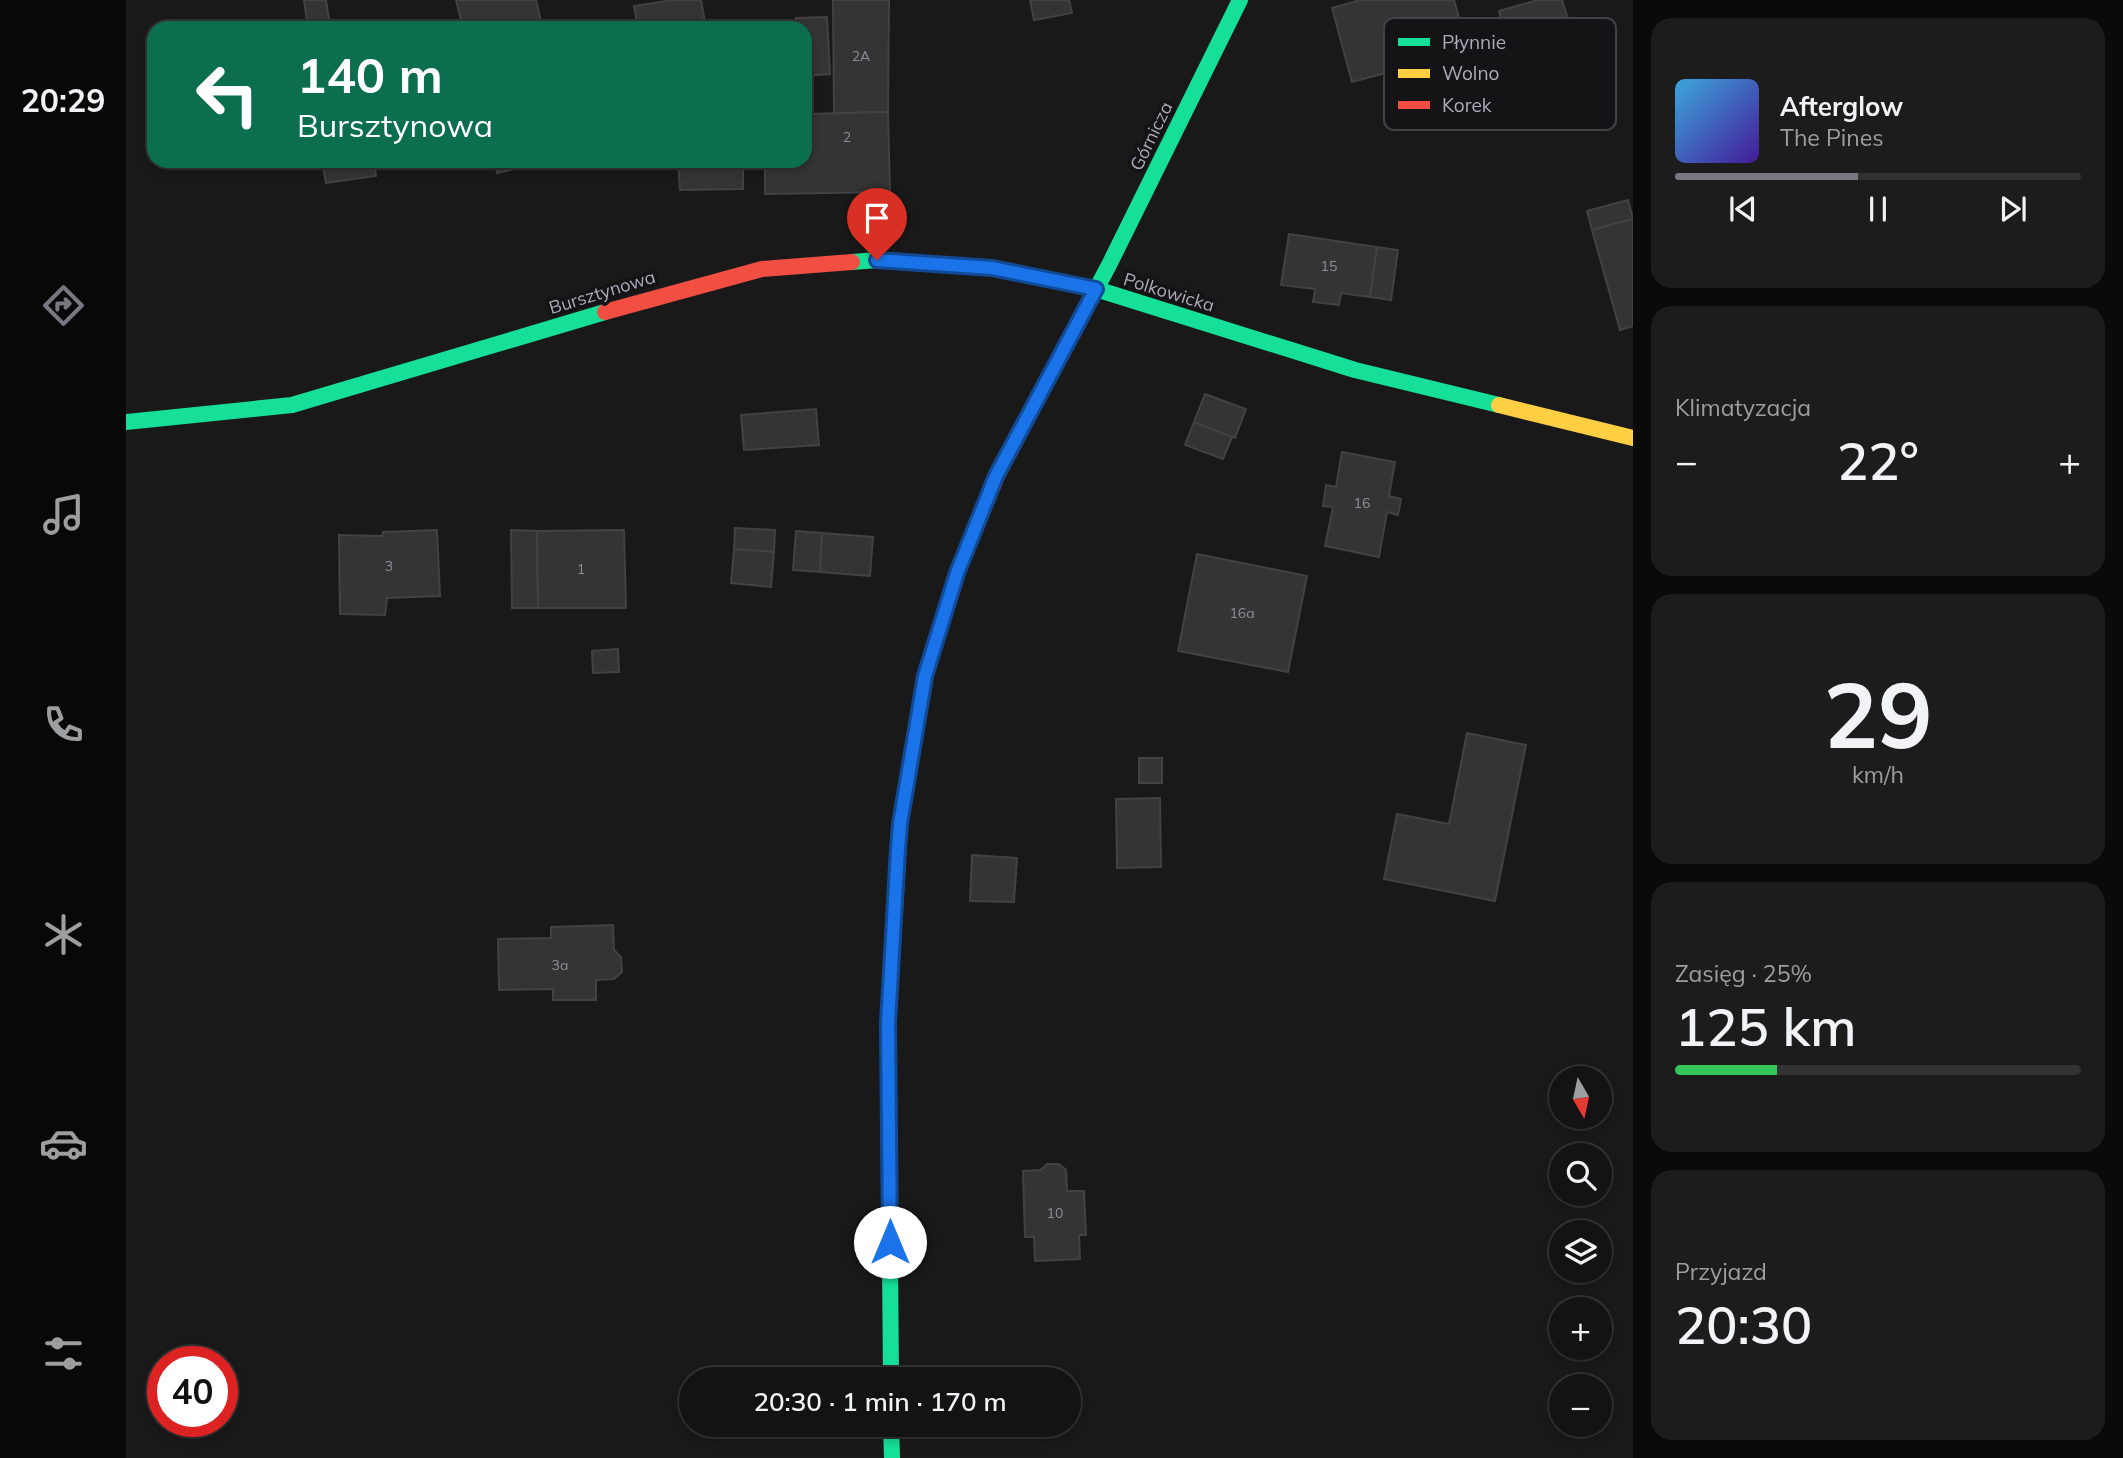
<!DOCTYPE html>
<html lang="pl">
<head>
<meta charset="utf-8">
<style>
	body { margin:0; font-family:Mulish,sans-serif; background:#1c1c1c; color:#f1f3f6; height:100vh; display:flex; flex-direction:column; font-size:26px; white-space:nowrap }
	* { box-sizing:border-box; margin:0 }
	p { font-size:23px; color:#9d9ea0 }
	.icon { flex:none; width:38px; height:38px; fill:none; stroke:currentColor; stroke-width:2; stroke-linecap:round; stroke-linejoin:round }
	.map { position:relative; flex:1; overflow:hidden }
	.drawer { display:flex; flex-direction:column; gap:18px; padding:18px; background:#0a0a0a; width:490px }
	.drawer>* { flex:none }
	.hud { position:absolute; left:21px; top:21px; width:665px; height:147px; border-radius:21px; box-shadow:0 4px 10px #0003,0 0 0 2px #323233; background:#0b6e4f; color:#fff; overflow:hidden }
	.needle { width:46px; rotate:171deg }
	.controls { position:absolute; left:1423px; top:1066px; display:grid; gap:14px }
	.controls a { display:grid; place-items:center; width:63px; height:63px; border-radius:50%; background:#131313; box-shadow:0 4px 10px #0003,0 0 0 2px #323233; font-size:35px }
	.speed { position:absolute; left:21px; top:1346px; display:flex; gap:14px; font-size:35px; font-weight:700; text-align:center }
	.speed>* { display:grid; place-content:center; width:91px; height:91px; border-radius:50%; background:#131313; box-shadow:0 4px 10px #0003,0 0 0 2px #323233; line-height:1 }
	.speed .limit { border:10px solid #d22; background:#fff; color:#111 }
	.pin { position:absolute; display:grid; place-items:center; width:60px; height:60px; color:#fff; margin:-72px -30px; border-radius:50% 50% 50% 0; rotate:-45deg; box-shadow:0 0 7px #0007 }
	.pin .icon { rotate:45deg }
	.me { position:absolute; width:77px; margin:-38px; rotate:0deg; stroke-linejoin:round; filter:drop-shadow(0 0 5px #0008) }
	.turn { display:flex; align-items:center; gap:24px; height:147px; padding:0 35px; font-size:32px }
	.turn .icon { width:91px; height:91px; stroke-width:2.5 }
	.turn b { display:block; font-size:49px; line-height:60px }
	.big { font-size:52px; font-weight:600; line-height:1.1 }
	.drawer .tile { flex:1; display:flex; flex-direction:column; justify-content:center; gap:10px; min-width:0; padding:0 24px; border-radius:21px; background:#1c1c1c }
	.drawer .dial { align-items:center; gap:0 }
	.dial b { font-size:91px; line-height:1 }
	.song { display:flex; align-items:center; gap:21px }
	.cover { width:84px; height:84px; border-radius:10px; background:linear-gradient(135deg,hsl(200 70% 55%),hsl(260 70% 35%)) }
	.played { height:7px; border-radius:4px; background:linear-gradient(90deg,#787882 45%,#323233 45%) }
	.keys { display:flex; justify-content:space-around; direction:ltr }
	.heat { display:flex; justify-content:space-between; align-items:center; font-size:38px; direction:ltr }
	.charge { height:10px; border-radius:5px; background:linear-gradient(90deg,#34c759 25%,#323233 0) }
	.trip { position:absolute; left:553px; top:1367px; width:402px; height:70px; border-radius:35px; background:#131313; box-shadow:0 4px 10px #0003,0 0 0 2px #323233; font-weight:600; line-height:70px; text-align:center }
	main { display:flex; flex:1; min-height:0 }
	.tab-bar { display:flex; flex-direction:column; width:126px; justify-content:space-around; align-items:center; background:#080808; color:#9d9ea0 }
	.tab-bar .icon { width:49px; height:49px }
	.tab-bar .on { color:#787882 }
	.tab-bar b { font-size:32px; color:#f1f3f6 }
	.map>svg:first-child { display:block }
	.building { fill:#343435; stroke:#424145; stroke-width:2 }
	.lines { fill:none; stroke-linecap:round; stroke-linejoin:round }
	.fast { stroke:#16e098; stroke-width:16 }
	.slow { stroke:#ffcf43; stroke-width:16 }
	.jam { stroke:#f24e42; stroke-width:16 }
	.route-casing { stroke:#114b97; stroke-width:18 }
	.route { stroke:#1a73e8; stroke-width:12 }
	.labels { text-anchor:middle; dominant-baseline:central; stroke-width:7; stroke-linejoin:round; paint-order:stroke }
	.number-label { font-size:14px; fill:#8d8d99 }
	.street-label { font-size:18px; fill:#ababba; stroke:#141315 }
	.key { fill:#141315; stroke:#414147; stroke-width:2 }
	.key-label { font-size:19px; fill:#ababba }
</style>
</head>
<body>
<main>
<nav class="tab-bar">
<b>20:29</b>
<svg class="icon on" aria-label="directions" viewBox="0 0 24 24"><path d="M12 3l9 9-9 9-9-9zM9 14v-3h6M13 9l2 2-2 2"/></svg>
<svg class="icon" aria-label="music" viewBox="0 0 24 24"><path d="M9 18V5l10-2v13"/><circle cx="6" cy="18" r="3"/><circle cx="16" cy="16" r="3"/></svg>
<svg class="icon" aria-label="phone" viewBox="0 0 24 24"><path d="M5 4h4l2 5-3 2q2 4 5 5l2-3 5 2v4C11 20 4 13 5 4z"/></svg>
<svg class="icon" aria-label="climate" viewBox="0 0 24 24"><path d="M12 3v18M4 7l16 10M4 17L20 7"/></svg>
<svg class="icon" aria-label="car" viewBox="0 0 24 24"><path d="M5 17H2v-5l4-1 3-4h7l3 4 3 1v5h-3M9 17h6M6 11h13"/><circle cx="7" cy="17" r="2"/><circle cx="17" cy="17" r="2"/></svg>
<svg class="icon" aria-label="filters" viewBox="0 0 24 24"><path d="M4 7h16M4 17h16"/><circle cx="9" cy="7" r="2"/><circle cx="15" cy="17" r="2"/></svg>
</nav>
<div class="map">
<svg width="1507" height="1458" viewBox="0 0 1507 1458">
	<rect width="100%" height="100%" fill="#191919"/>
	<g class="building">
		<polygon points="178,0 200,0 204,26 182,28"/>
		<polygon points="330,0 410,0 416,26 408,28 337,28"/>
		<polygon points="546,0 575,0 580,28 512,28 508,6"/>
		<polygon points="707,0 763,0 762,112 708,113"/>
		<polygon points="904,0 943,0 946,13 908,20"/>
		<polygon points="1234,0 1328,0 1348,72 1295,86 1290,65 1226,82 1206,8"/>
		<polygon points="1412,0 1436,0 1442,19 1414,26 1420,48 1386,58 1373,11"/>
		<polygon points="701,17 704,74 679,76 679,28 670,28 670,18"/>
		<polygon points="762,112 764,192 639,194 639,161 679,161 679,114"/>
		<polygon points="196,161 248,161 250,176 200,183"/>
		<polygon points="369,161 423,161 371,173"/>
		<polygon points="552,161 617,161 617,189 554,190"/>
		<polygon points="1502,200 1507,219 1466,230 1461,211"/>
		<polygon points="1507,219 1507,326 1494,330 1466,230"/>
		<polygon points="1163,234 1251,247 1244,297 1215,293 1213,305 1187,302 1189,289 1155,285"/>
		<polygon points="1251,247 1272,250 1265,300 1244,297"/>
		<polygon points="1079,394 1120,409 1109,438 1068,422"/>
		<polygon points="690,409 693,445 618,450 615,415"/>
		<polygon points="1068,422 1106,437 1097,459 1059,445"/>
		<polygon points="1216,452 1269,462 1263,496 1275,499 1272,515 1261,512 1253,557 1199,546 1207,507 1197,506 1200,485 1210,487"/>
		<polygon points="609,528 649,530 648,552 608,549"/>
		<polygon points="311,530 314,596 261,598 259,615 214,614 213,535 256,536 257,532"/>
		<polygon points="385,530 411,531 412,608 386,608"/>
		<polygon points="498,530 500,608 412,608 411,531"/>
		<polygon points="670,531 696,533 694,572 667,570"/>
		<polygon points="696,533 747,537 744,576 694,572"/>
		<polygon points="608,549 648,552 645,587 605,583"/>
		<polygon points="1071,554 1181,576 1162,672 1052,651"/>
		<polygon points="492,649 493,672 467,673 466,651"/>
		<polygon points="1341,733 1400,745 1369,901 1258,879 1271,814 1323,824"/>
		<rect x="1013" y="758" width="23" height="25"/>
		<polygon points="1034,798 1035,867 991,868 990,799"/>
		<polygon points="846,855 891,858 888,902 844,901"/>
		<polygon points="487,925 488,950 495,957 496,972 488,979 470,980 470,1000 427,1000 427,989 373,990 372,939 425,938 425,927"/>
		<polygon points="921,1164 933,1164 940,1170 941,1191 958,1191 960,1235 953,1235 954,1259 909,1261 908,1237 899,1237 897,1171 915,1170"/>
	</g>
	<g class="lines">
		<g class="fast">
			<polyline points="726,262 751,260 866,268 970,289 1229,370 1373,405"/>
			<polyline points="902,417 983,265 1114,0"/>
			<polyline points="0,422 166,405 479,312"/>
			<polyline points="765,1379 762,1023 774,824 801,668"/>
			<polyline points="765,1424 766,1458"/>
		</g>
		<polyline class="slow" points="1373,405 1507,438"/>
		<g class="jam">
			<polyline points="479,312 636,269 726,262"/>
			<polyline points="801,668 831,573 871,476 902,417"/>
		</g>
	</g>
	<g class="lines">
		<g class="route-casing">
			<polyline id="route" points="751,260 866,268 970,289 870,476 831,573 799,676 774,824 772,849 762,1023 764,1242"/>
		</g>
		<use href="#route" class="route"/>
	</g>
	<g class="labels">
		<g class="number-label">
			<text x="735" y="56">2A</text>
			<text x="721" y="137">2</text>
			<text x="1203" y="266">15</text>
			<text x="1236" y="503">16</text>
			<text x="263" y="566">3</text>
			<text x="455" y="569">1</text>
			<text x="1116" y="613">16a</text>
			<text x="434" y="965">3a</text>
			<text x="929" y="1213">10</text>
		</g>
		<g class="street-label">
			<text transform="translate(1025 136) rotate(-64)">Górnicza</text>
			<text transform="translate(476 292) rotate(-17)">Bursztynowa</text>
			<text transform="translate(1043 292) rotate(17)">Polkowicka</text>
		</g>
	</g>
	<rect x="1258" y="18" width="232" height="112" rx="10" class="key"/>
	<rect x="1272" y="38" width="32" height="8" fill="#16e098"/>
	<rect x="1272" y="69" width="32" height="9" fill="#ffcf43"/>
	<rect x="1272" y="101" width="32" height="8" fill="#f24e42"/>
	<g class="key-label">
		<text x="1316" y="49">Płynnie</text>
		<text x="1316" y="80">Wolno</text>
		<text x="1316" y="112">Korek</text>
	</g>
</svg>
<div class="controls">
<a><svg class="needle" viewBox="-14 -14 28 28"><path d="M0-13l5 13h-10z" fill="#e53935"/><path d="M0 13l5-13h-10z" fill="#9d9ea0"/></svg></a>
<a><svg class="icon" aria-label="search" viewBox="0 0 24 24"><circle cx="10" cy="10" r="6"/><path d="M15 15l6 6"/></svg></a>
<a><svg class="icon" aria-label="layers" viewBox="0 0 24 24"><path d="M12 4l9 5-9 5-9-5zM3 14l9 5 9-5"/></svg></a>
<a>+</a>
<a>−</a>
</div>
<div class="speed"><div class="limit">40</div></div>
<div class="pin" style="left:751px;top:260px;background:#d93025"><svg class="icon" aria-label="arrive" viewBox="0 0 24 24"><path d="M6 21V4h12l-3 4 3 4H6"/></svg></div>
<svg class="me" style="left:764px;top:1242px" viewBox="-20 -20 40 40"><circle r="19" fill="#fff"/><path d="M0-13L10 11 0 6-10 11z" fill="#1a73e8"/></svg>
<div class="trip">20:30 · 1 min · 170 m</div>
<div class="hud">
<div class="turn"><svg class="icon" aria-label="left" viewBox="0 0 24 24"><path d="M17 20v-9H6M10 6l-5 5 5 5"/></svg><div><b>140 m</b>Bursztynowa</div></div>
</div>
</div>
<section class="drawer">
<div class="tile">
<div class="song"><i class="cover"></i><div><b>Afterglow</b><p>The Pines</p></div></div>
<div class="played"></div>
<div class="keys"><svg class="icon" aria-label="previous" viewBox="0 0 24 24"><path d="M18 5L8 12l10 7zM5 5v14"/></svg><svg class="icon" aria-label="pause" viewBox="0 0 24 24"><path d="M8 5v14M16 5v14"/></svg><svg class="icon" aria-label="next" viewBox="0 0 24 24"><path d="M6 5l10 7-10 7zM19 5v14"/></svg></div>
</div>
<div class="tile"><p>Klimatyzacja</p>
<div class="heat"><a>−</a><b class="big">22°</b><a>+</a></div>
</div>
<div class="tile dial"><b>29</b><p>km/h</p></div>
<div class="tile"><p>Zasięg · 25%</p><b class="big">125 km</b><div class="charge"></div></div>
<div class="tile"><p>Przyjazd</p><b class="big">20:30</b></div>
</section>
</main>
</body>
</html>
